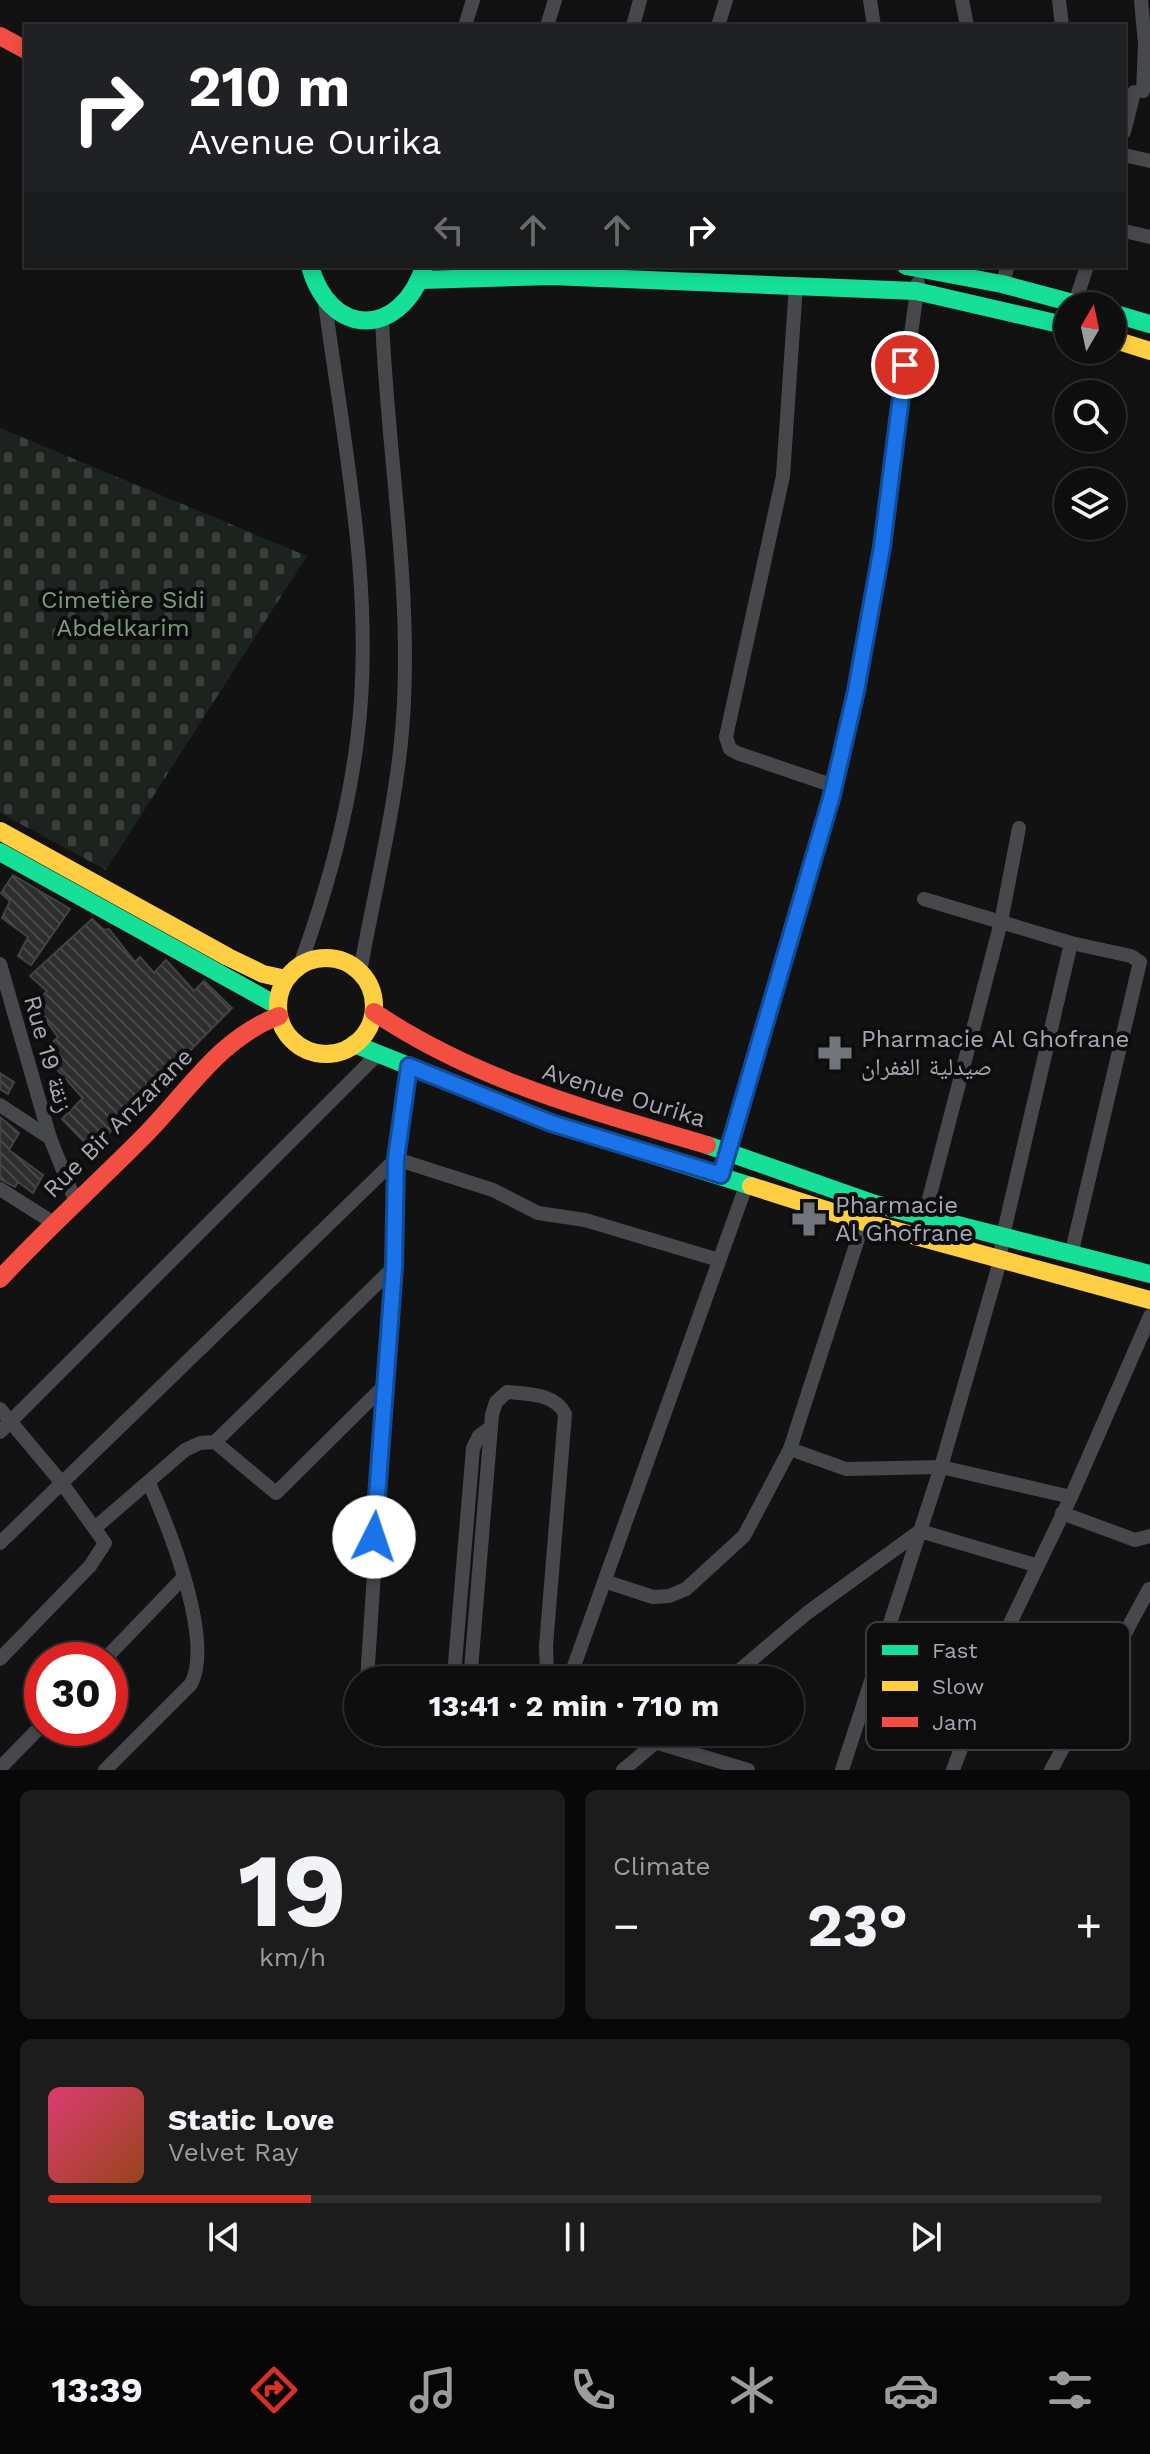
<!DOCTYPE html>
<html lang="en">
<head>
<meta charset="utf-8">
<style>
	body { margin:0; font-family:"Work Sans","Noto Naskh Arabic",sans-serif; background:#1c1c1c; color:#f1f3f6; height:100vh; display:flex; flex-direction:column; font-size:30px; white-space:nowrap }
	* { box-sizing:border-box; margin:0 }
	p { font-size:26px; color:#9b9c9e }
	.icon { flex:none; width:44px; height:44px; fill:none; stroke:currentColor; stroke-width:2; stroke-linecap:round; stroke-linejoin:round }
	.map { position:relative; height:1770px; overflow:hidden }
	.drawer { display:flex; flex-direction:column; gap:20px; padding:20px; background:#080808; flex:1 }
	.drawer>* { flex:none }
	.top-card { position:absolute; left:24px; top:24px; width:1102px; height:244px; border-radius:0px; box-shadow:0 4px 12px #0003,0 0 0 2px #2e2e2e; background:#202124; color:#fff; overflow:hidden }
	.needle { width:52px; rotate:9deg }
	.controls { position:absolute; left:1054px; top:292px; display:grid; gap:16px }
	.controls a { display:grid; place-items:center; width:72px; height:72px; border-radius:50%; background:#0e0e0e; box-shadow:0 4px 12px #0003,0 0 0 2px #2e2e2e; font-size:40px }
	.speed { position:absolute; left:24px; top:1642px; display:flex; gap:16px; font-size:40px; font-weight:700; text-align:center }
	.speed>* { display:grid; place-content:center; width:104px; height:104px; border-radius:50%; background:#0e0e0e; box-shadow:0 4px 12px #0003,0 0 0 2px #2e2e2e; line-height:1 }
	.speed .limit { border:12px solid #d22; background:#fff; color:#111 }
	.pin { position:absolute; display:grid; place-items:center; width:68px; height:68px; color:#fff; margin:-34px; border:4px solid #fff; border-radius:50%; box-shadow:0 2px 8px #0007 }
	.me { position:absolute; width:88px; margin:-44px; rotate:4deg; stroke-linejoin:round; filter:drop-shadow(0 0 6px #0008) }
	.turn { display:flex; align-items:center; gap:28px; height:168px; padding:0 32px; font-size:36px }
	.turn .icon { width:104px; height:104px; stroke-width:2.5 }
	.turn b { display:block; font-size:56px; line-height:68px }
	.lanes { display:flex; align-items:center; height:76px; padding:0 32px; background:#0003; justify-content:center; gap:40px; direction:ltr }
	.lanes .off { opacity:.35 }
	.big { font-size:60px; font-weight:700; line-height:1.1 }
	.drawer .tile { flex:1; display:flex; flex-direction:column; justify-content:center; gap:12px; min-width:0; padding:0 28px; border-radius:12px; background:#1c1c1c }
	.drawer .dial { align-items:center; gap:0 }
	.dial b { font-size:104px; line-height:1 }
	.song { display:flex; align-items:center; gap:24px }
	.cover { width:96px; height:96px; border-radius:12px; background:linear-gradient(135deg,hsl(340 70% 55%),hsl(20 70% 35%)) }
	.played { height:8px; border-radius:4px; background:linear-gradient(90deg,#d93025 25%,#2e2e2e 25%) }
	.keys { display:flex; justify-content:space-around; direction:ltr }
	.heat { display:flex; justify-content:space-between; align-items:center; font-size:44px; direction:ltr }
	.drawer .tiles { flex:1; display:grid; gap:20px; grid-template-columns:1fr 1fr }
	.tile:last-child { grid-column:span 2 }
	.trip { position:absolute; left:344px; top:1666px; width:460px; height:80px; border-radius:40px; background:#0e0e0e; box-shadow:0 4px 12px #0003,0 0 0 2px #2e2e2e; font-weight:700; line-height:80px; text-align:center }
	.dock { display:flex; height:128px; justify-content:space-around; align-items:center; background:#060606; color:#9b9c9e }
	.dock .icon { width:56px; height:56px }
	.dock .current { color:#d93025 }
	.dock b { font-size:36px; color:#f1f3f6 }
	.map>svg:first-child { display:block }
	.cemetery { fill:url(#cemetery-stones) }
	.building { fill:url(#building-back-hatch); stroke:#424346; stroke-width:2 }
	.lines { fill:none; stroke-linecap:round; stroke-linejoin:round }
	.street { stroke:#47484b; stroke-width:14 }
	.fast { stroke:#16e098; stroke-width:18 }
	.slow { stroke:#ffcf43; stroke-width:18 }
	.jam { stroke:#f24e42; stroke-width:18 }
	.route-casing { stroke:#114b97; stroke-width:20 }
	.route { stroke:#1a73e8; stroke-width:14 }
	.labels { text-anchor:middle; dominant-baseline:central; stroke-width:8; stroke-linejoin:round; paint-order:stroke }
	.park-label { font-size:24px; fill:#7c9c7e; stroke:#0d0d0e }
	.poi-label { font-size:24px; fill:#a4a8b3; stroke:#0d0d0e; text-anchor:start }
	.street-label { font-size:24px; fill:#a4a8b3; stroke:#0d0d0e }
	.key { fill:#0d0d0e; stroke:#3a3c40; stroke-width:2 }
	.key-label { font-size:22px; fill:#a4a8b3 }
</style>
</head>
<body>
<div class="map">
<svg width="1150" height="1770" viewBox="0 0 1150 1770">
	<defs>
		<pattern id="cemetery-stones" width="16" height="16" patternUnits="userSpaceOnUse" patternTransform="scale(2)"><rect width="16" height="16" fill="#1c221d"/><path d="M2 7V4a2 2 0 0 1 4 0v3zM10 15v-3a2 2 0 0 1 4 0v3z" fill="#3a3f3b"/></pattern>
		<pattern id="building-back-hatch" width="6" height="6" patternUnits="userSpaceOnUse" patternTransform="scale(2)"><rect width="6" height="6" fill="#2d2d2e"/><path d="M-1 5l2 2M0 0l6 6M5-1l2 2" fill="none" stroke="#48494a"/></pattern>
	</defs>
	<rect width="100%" height="100%" fill="#121213"/>
	<polygon class="cemetery" points="0,428 307,556 106,870 0,813"/>
	<g class="building">
		<polygon points="13,875 70,909 31,965 18,956 28,937 2,918 10,901 1,893"/>
		<polygon points="92,919 104,930 109,929 135,962 140,957 154,973 166,960 194,991 204,981 232,1008 92,1150 62,1119 83,1098 42,1053 58,1037 34,1004 47,991 30,976"/>
		<polygon points="0,1073 14,1082 8,1094 0,1089"/>
		<polygon points="0,1117 19,1133 9,1150 43,1175 33,1193 18,1182 15,1187 0,1179"/>
	</g>
	<g class="lines">
		<g class="street">
			<polyline points="870,0 874,26"/>
			<polyline points="962,0 967,26"/>
			<polyline points="1059,0 1062,26"/>
			<polyline points="1141,0 1145,44 1143,91"/>
			<polyline points="465,26 473,0"/>
			<polyline points="547,26 555,0"/>
			<polyline points="633,26 640,0"/>
			<polyline points="718,26 726,0"/>
			<polyline points="1124,132 1134,92"/>
			<polyline points="1124,155 1150,161"/>
			<polyline points="1124,231 1150,237"/>
			<polyline points="1002,284 1008,266"/>
			<polyline points="796,285 783,476 726,737 730,749 737,753 834,786"/>
			<polyline points="1075,303 1087,266"/>
			<polyline points="924,899 1071,943 1131,956 1140,962 1071,1255"/>
			<polyline points="0,964 50,1138 75,1200"/>
			<path d="M300,965c27,-74 47,-145 57,-224 19,-144 -13,-295 -32,-438"/>
			<path d="M360,972c16,-90 40,-179 44,-270 6,-129 -17,-255 -22,-383"/>
			<polyline points="0,1105 50,1138"/>
			<polyline points="721,1175 832,795 856,691 882,547 918,283"/>
			<polyline points="0,1189 52,1222"/>
			<polyline points="924,1218 1001,922 1019,828"/>
			<polyline points="0,1409 61,1482 105,1543 90,1566 0,1659"/>
			<path d="M490,1428l-11,8 -6,12 -19,227 9,4 8,-10 21,-254 4,-13 11,-10c20,2 48,1 58,22l-19,232 1,28 6,6"/>
			<polyline points="0,1432 379,1053"/>
			<polyline points="215,1442 276,1493 384,1386"/>
			<polyline points="790,1449 846,1469 941,1467 1071,1497"/>
			<polyline points="1062,1513 1135,1540 1150,1536"/>
			<polyline points="96,1527 185,1450 200,1443 215,1442 394,1267"/>
			<polyline points="0,1543 396,1159 493,1190 538,1213 585,1220 719,1260"/>
			<polyline points="607,1582 653,1597 669,1596 686,1589 744,1536 790,1449 865,1217"/>
			<polyline points="104,1660 182,1579"/>
			<polyline points="367,1680 394,1267 396,1159 409,1066"/>
			<polyline points="569,1680 747,1183"/>
			<polyline points="728,1680 807,1613 920,1531 1035,1565"/>
			<polyline points="621,1732 748,1770"/>
			<polyline points="4,1764 42,1725"/>
			<path d="M105,1770l86,-86c23,-44 -22,-156 -42,-201"/>
			<polyline points="623,1770 668,1732"/>
			<polyline points="842,1770 941,1467 1000,1261 1002,1240 1071,943"/>
			<polyline points="953,1770 1000,1644 1071,1497 1150,1316"/>
			<polyline points="1051,1770 1149,1589"/>
		</g>
		<g class="fast">
			<path d="M310,266c20,73 91,72 114,1"/>
			<polyline points="906,266 1002,284 1084,306"/>
			<polyline points="422,280 551,276 916,291 1068,326"/>
			<polyline points="1112,313 1150,324"/>
			<polyline points="0,852 278,1006"/>
			<polyline points="354,1044 551,1123 751,1186"/>
			<polyline points="707,1145 875,1204 1150,1274"/>
		</g>
		<g class="slow">
			<polyline points="1112,339 1150,351"/>
			<polyline points="0,831 228,957 263,974 286,979"/>
			<circle cx="326" cy="1006" r="48"/>
			<polyline points="751,1186 864,1222 1150,1300"/>
		</g>
		<g class="jam">
			<polyline points="0,36 26,50"/>
			<path d="M374,1012c102,69 216,98 333,133"/>
			<path d="M0,1279c47,-51 99,-97 148,-147 41,-42 73,-95 131,-116"/>
		</g>
	</g>
	<g class="lines">
		<g class="route-casing">
			<polyline id="route" points="374,1537 394,1267 396,1159 409,1066 551,1123 721,1175 832,795 856,691 882,547 905,365"/>
		</g>
		<use href="#route" class="route"/>
	</g>
	<defs>
		<g id="pharmacy-bare" transform="scale(2.76)"><path d="M-2-6h4v4h4v4h-4v4h-4v-4h-4v-4h4Z" fill="#71747b" stroke="#0d0d0e" stroke-width="2.5" paint-order="stroke"/></g>
	</defs>
	<g fill-rule="evenodd">
		<use href="#pharmacy-bare" x="835" y="1053"/>
		<use href="#pharmacy-bare" x="809" y="1219"/>
	</g>
	<g class="labels">
		<g class="park-label">
			<text x="123" y="600">Cimetière Sidi<tspan x="123" dy="28">Abdelkarim</tspan></text>
		</g>
		<g class="poi-label">
			<text x="861" y="1039">Pharmacie Al Ghofrane<tspan x="861" dy="28">صيدلية الغفران</tspan></text>
			<text x="835" y="1205">Pharmacie<tspan x="835" dy="28">Al Ghofrane</tspan></text>
		</g>
		<g class="street-label">
			<text transform="translate(48 1054) rotate(74)">Rue 19 زنقة</text>
			<text transform="translate(624 1095) rotate(17)">Avenue Ourika</text>
			<text transform="translate(118 1123) rotate(-45)">Rue Bir Anzarane</text>
		</g>
	</g>
	<rect x="866" y="1622" width="264" height="128" rx="12" class="key"/>
	<rect x="882" y="1645" width="36" height="10" fill="#16e098"/>
	<rect x="882" y="1681" width="36" height="10" fill="#ffcf43"/>
	<rect x="882" y="1717" width="36" height="10" fill="#f24e42"/>
	<g class="key-label">
		<text x="932" y="1658">Fast</text>
		<text x="932" y="1694">Slow</text>
		<text x="932" y="1730">Jam</text>
	</g>
</svg>
<div class="controls">
<a><svg class="needle" viewBox="-14 -14 28 28"><path d="M0-13l5 13h-10z" fill="#e53935"/><path d="M0 13l5-13h-10z" fill="#9b9c9e"/></svg></a>
<a><svg class="icon" aria-label="search" viewBox="0 0 24 24"><circle cx="10" cy="10" r="6"/><path d="M15 15l6 6"/></svg></a>
<a><svg class="icon" aria-label="layers" viewBox="0 0 24 24"><path d="M12 4l9 5-9 5-9-5zM3 14l9 5 9-5"/></svg></a>
</div>
<div class="speed"><div class="limit">30</div></div>
<div class="pin" style="left:905px;top:365px;background:#d93025"><svg class="icon" aria-label="arrive" viewBox="0 0 24 24"><path d="M6 21V4h12l-3 4 3 4H6"/></svg></div>
<svg class="me" style="left:374px;top:1537px" viewBox="-20 -20 40 40"><circle r="19" fill="#fff"/><path d="M0-13L10 11 0 6-10 11z" fill="#1a73e8"/></svg>
<div class="trip">13:41 · 2 min · 710 m</div>
<div class="top-card">
<div class="turn"><svg class="icon" aria-label="right" viewBox="0 0 24 24"><path d="M7 20v-9h11M14 6l5 5-5 5"/></svg><div><b>210 m</b>Avenue Ourika</div></div>
<div class="lanes"><svg class="icon off" aria-label="left" viewBox="0 0 24 24"><path d="M17 20v-9H6M10 6l-5 5 5 5"/></svg><svg class="icon off" aria-label="ahead" viewBox="0 0 24 24"><path d="M12 20V5M6 11l6-6 6 6"/></svg><svg class="icon off" aria-label="ahead" viewBox="0 0 24 24"><path d="M12 20V5M6 11l6-6 6 6"/></svg><svg class="icon" aria-label="right" viewBox="0 0 24 24"><path d="M7 20v-9h11M14 6l5 5-5 5"/></svg></div>
</div>
</div>
<section class="drawer">
<div class="tiles">
<div class="tile dial"><b>19</b><p>km/h</p></div>
<div class="tile"><p>Climate</p>
<div class="heat"><a>−</a><b class="big">23°</b><a>+</a></div>
</div>
<div class="tile">
<div class="song"><i class="cover"></i><div><b>Static Love</b><p>Velvet Ray</p></div></div>
<div class="played"></div>
<div class="keys"><svg class="icon" aria-label="previous" viewBox="0 0 24 24"><path d="M18 5L8 12l10 7zM5 5v14"/></svg><svg class="icon" aria-label="pause" viewBox="0 0 24 24"><path d="M8 5v14M16 5v14"/></svg><svg class="icon" aria-label="next" viewBox="0 0 24 24"><path d="M6 5l10 7-10 7zM19 5v14"/></svg></div>
</div>
</div>
</section>
<nav class="dock">
<b>13:39</b>
<svg class="icon current" aria-label="directions" viewBox="0 0 24 24"><path d="M12 3l9 9-9 9-9-9zM9 14v-3h6M13 9l2 2-2 2"/></svg>
<svg class="icon" aria-label="music" viewBox="0 0 24 24"><path d="M9 18V5l10-2v13"/><circle cx="6" cy="18" r="3"/><circle cx="16" cy="16" r="3"/></svg>
<svg class="icon" aria-label="phone" viewBox="0 0 24 24"><path d="M5 4h4l2 5-3 2q2 4 5 5l2-3 5 2v4C11 20 4 13 5 4z"/></svg>
<svg class="icon" aria-label="climate" viewBox="0 0 24 24"><path d="M12 3v18M4 7l16 10M4 17L20 7"/></svg>
<svg class="icon" aria-label="car" viewBox="0 0 24 24"><path d="M5 17H2v-5l4-1 3-4h7l3 4 3 1v5h-3M9 17h6M6 11h13"/><circle cx="7" cy="17" r="2"/><circle cx="17" cy="17" r="2"/></svg>
<svg class="icon" aria-label="filters" viewBox="0 0 24 24"><path d="M4 7h16M4 17h16"/><circle cx="9" cy="7" r="2"/><circle cx="15" cy="17" r="2"/></svg>
</nav>
</body>
</html>
